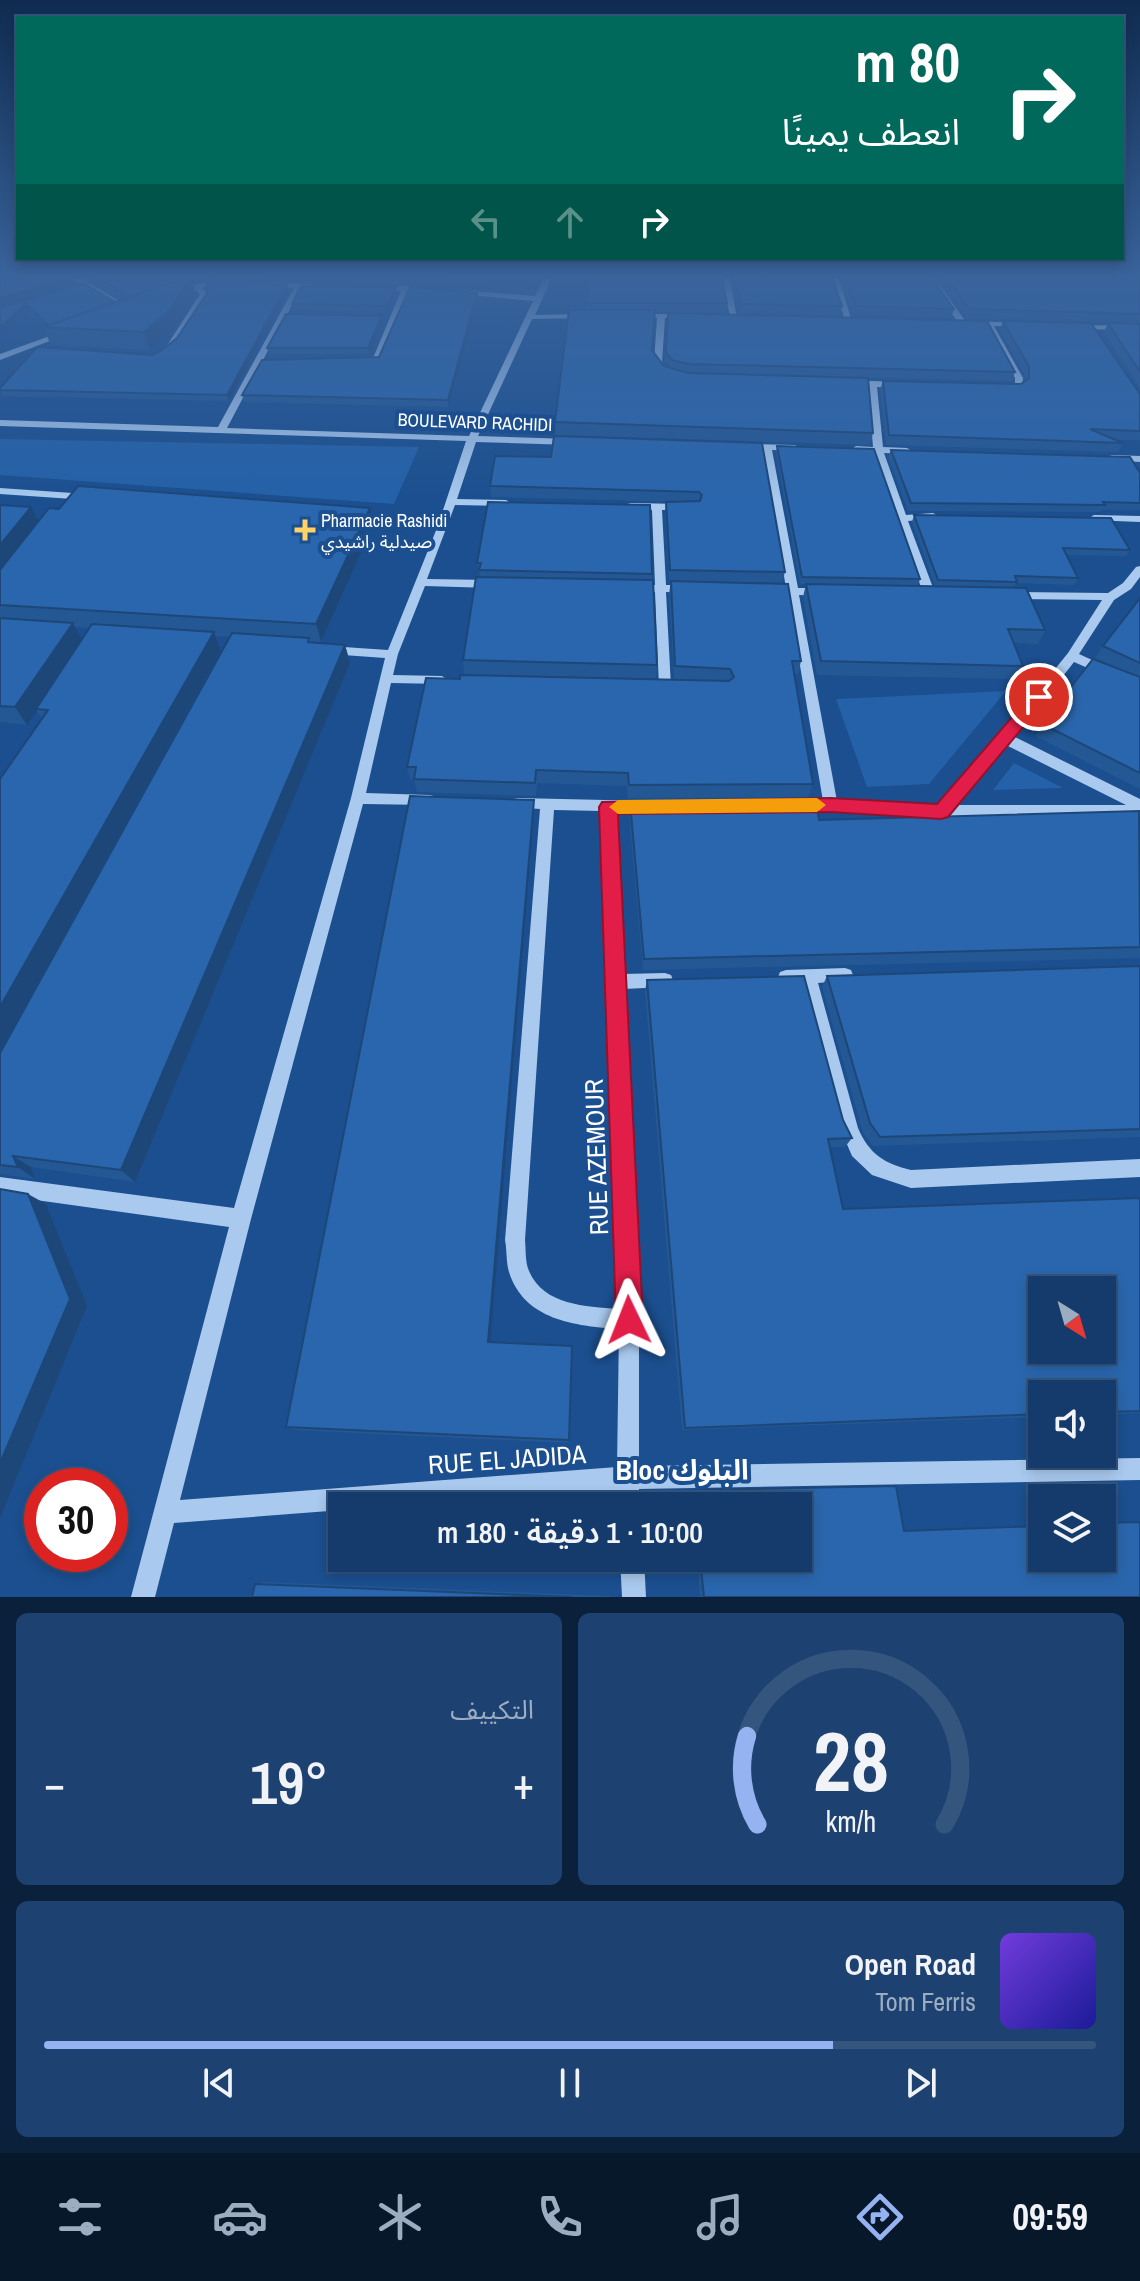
<!DOCTYPE html>
<html lang="ar">
<head>
<meta charset="utf-8">
<style>
	body { margin:0; font-family:"Archivo Narrow","Noto Sans Arabic",sans-serif; background:#1d4271; color:#f1f3f6; direction:rtl; height:100vh; display:flex; flex-direction:column; font-size:30px; white-space:nowrap }
	* { box-sizing:border-box; margin:0 }
	p { font-size:26px; color:#9dadc1 }
	.icon { flex:none; width:44px; height:44px; fill:none; stroke:currentColor; stroke-width:2; stroke-linecap:round; stroke-linejoin:round }
	.map { position:relative; height:1597px; overflow:hidden; direction:ltr }
	.details { display:flex; flex-direction:column; gap:16px; padding:16px; background:#0b203b; flex:1 }
	.details>* { flex:none }
	.guide { position:absolute; left:16px; top:16px; width:1108px; height:244px; border-radius:0px; box-shadow:0 4px 12px #0003,0 0 0 2px #33557e; direction:rtl; background:#00695c; color:#fff; overflow:hidden }
	.needle { width:52px; rotate:143deg }
	.buttons { position:absolute; left:1028px; top:1276px; display:grid; gap:16px }
	.buttons a { display:grid; place-items:center; width:88px; height:88px; border-radius:0px; background:#143b6b; box-shadow:0 4px 12px #0003,0 0 0 2px #33557e; font-size:40px }
	.speed { position:absolute; left:24px; top:1468px; display:flex; gap:16px; font-size:40px; font-weight:700; text-align:center }
	.speed>* { display:grid; place-content:center; width:104px; height:104px; border-radius:50%; background:#143b6b; box-shadow:0 4px 12px #0003,0 0 0 2px #33557e; line-height:1 }
	.speed .limit { border:12px solid #d22; background:#fff; color:#111 }
	.pin { position:absolute; display:grid; place-items:center; width:68px; height:68px; color:#fff; margin:-34px; border:4px solid #fff; border-radius:50%; box-shadow:0 2px 8px #0007 }
	.me { position:absolute; width:88px; margin:-44px; rotate:358deg; stroke-linejoin:round; filter:drop-shadow(0 0 6px #0008) }
	.turn { display:flex; align-items:center; gap:28px; height:168px; padding:0 32px; font-size:36px }
	.turn .icon { width:104px; height:104px; stroke-width:2.5 }
	.turn b { display:block; font-size:56px; line-height:68px }
	.lanes { display:flex; align-items:center; height:76px; padding:0 32px; background:#0003; justify-content:center; gap:40px; direction:ltr }
	.lanes .off { opacity:.35 }
	.big { font-size:60px; font-weight:600; line-height:1.1 }
	.details .widget { flex:1; display:flex; flex-direction:column; justify-content:center; gap:12px; min-width:0; padding:0 28px; border-radius:12px; background:#1d4271 }
	.details .dial { align-items:center; gap:0 }
	.dial svg { height:208px; overflow:visible; fill:none; stroke:#33557e; stroke-width:7; stroke-linecap:round; text-anchor:middle }
	.dial text { fill:#f1f3f6; stroke:none }
	.song { display:flex; align-items:center; gap:24px }
	.cover { width:96px; height:96px; border-radius:12px; background:linear-gradient(135deg,hsl(260 70% 55%),hsl(240 70% 35%)) }
	.played { height:8px; border-radius:4px; background:linear-gradient(90deg,#95b2f1 75%,#33557e 75%) }
	.keys { display:flex; justify-content:space-around; direction:ltr }
	.heat { display:flex; justify-content:space-between; align-items:center; font-size:44px; direction:ltr }
	.details .tiles { flex:1; display:grid; gap:16px; grid-template-columns:1fr 1fr }
	.widget:last-child { grid-column:span 2 }
	.trip { position:absolute; left:328px; top:1492px; width:484px; height:80px; border-radius:0px; background:#143b6b; box-shadow:0 4px 12px #0003,0 0 0 2px #33557e; font-weight:600; line-height:80px; text-align:center; direction:rtl }
	.tabs { display:flex; height:128px; justify-content:space-around; align-items:center; background:#08182b; color:#9dadc1 }
	.tabs .icon { width:56px; height:56px }
	.tabs .active { color:#95b2f1 }
	.tabs b { font-size:36px; color:#f1f3f6 }
	.map>svg:first-child { display:block }
	.green { fill:#2461a8 }
	.lines { fill:none; stroke-linecap:round; stroke-linejoin:round }
	.minor { fill:#a9c9ee; fill-rule:evenodd }
	.wall { fill:#245895; fill-rule:evenodd }
	.shaded-wall { fill:#1d4779 }
	.building { fill:#2a66ad; stroke:#1d4779; stroke-width:2; fill-rule:evenodd }
	.route { fill:#e11d48; stroke:#92132f; stroke-width:2 }
	.slow { fill:#f59e0b }
	.poi-dot { fill:#ffd166; stroke:#1b4f8f; stroke-width:3 }
	.labels { text-anchor:middle; dominant-baseline:central; stroke-width:8; stroke-linejoin:round; paint-order:stroke }
	.far-street-label { font-size:18px; fill:#fff; stroke:#1b4f8f }
	.far-poi-label { font-size:18px; fill:#fff; stroke:#1b4f8f; text-anchor:start }
	.near-street-label { font-size:26px; fill:#fff; stroke:#1b4f8f }
	.near-neighbourhood-label { font-size:28px; font-weight:bold; fill:#fff; stroke:#1b4f8f }
</style>
</head>
<body>
<div class="map">
<svg width="1140" height="1597" viewBox="0 0 1140 1597">
	<rect width="100%" height="100%" fill="#1b4f8f"/>
	<g class="green">
		<polygon points="0,439 419,447 394,504 0,475"/>
		<polygon points="1006,691 929,784 867,787 836,699"/>
		<polygon points="1014,763 1063,788 993,790"/>
	</g>
	<g class="lines">
		<g class="minor">
			<polygon points="71,278 80,278 135,310 128,312"/>
			<polygon points="216,278 227,278 202,288 208,294 174,348 164,356 158,356 157,354 168,344 200,294 196,290 178,296 175,296 175,292"/>
			<path d="M544,278h8l-17,37 49,-1 4,2 -4,2 -52,1 -54,117 93,3 5,3 -5,3 -95,-3 -19,57 49,1 5,3 -5,3 -51,-1 -28,74 64,1 6,4 -6,4 -66,-2 -27,68 -5,21 49,1 6,4 -6,4 -51,-1 -25,110 63,2 5,1 2,4 -2,4 -5,1 -66,-1 -112,415 -71,281 437,-33 2,-138c-44,-3 -95,-9 -110,-57 -3,-10 -2,-22 -4,-32l35,-431 -27,-2 -2,-4 2,-4 5,-1 131,3 5,2 2,4 -2,4 -5,2 -34,-2 8,163 42,-1 6,2 2,5 -2,5 -6,2 -41,2 15,331v146l501,-8v22l-501,9v17h-22v-16l-215,16h-60v4l-168,13 -19,74h-24l98,-370 -229,-32v-18l234,31 117,-410 34,-140 -56,-4 -6,-4 6,-4 59,4 49,-122 -82,-7 -5,-3 5,-3 84,7 27,-81 -466,-15v-6l218,7 76,-139 -26,-2 -1,-2 4,-2 47,3 4,2 -4,2 -17,-1 -74,140 242,8 64,-135 -74,-7 -4,-2 4,-2 76,6zM554,810l47,1 17,498c-32,-3 -74,-3 -89,-38 -4,-9 -3,-21 -4,-31z"/>
			<polygon points="722,278 730,278 737,319 730,317"/>
			<polygon points="831,278 839,278 852,322 845,320"/>
			<polygon points="927,278 935,278 966,322 965,324 959,324"/>
			<polygon points="376,286 406,286 430,289 426,291 409,291 382,358 362,365 359,364 359,360 374,356 401,291 379,290 376,290"/>
			<polygon points="634,314 688,314 692,316 688,318 665,318 662,362 670,372 669,374 663,374 654,362 657,318 637,318 633,316"/>
			<polygon points="969,321 1023,323 1024,325 1020,327 994,326 1023,378 1022,387 1002,390 1002,386 1015,383 1015,378 986,326 969,325"/>
			<polygon points="1076,325 1140,326 1140,330 1073,329 1072,327"/>
			<polygon points="61,332 68,334 0,360 0,354"/>
			<polygon points="872,381 901,382 905,385 901,388 877,387 883,447 907,448 912,451 907,454 884,453 906,515 933,513 938,516 933,519 908,521 935,593 933,596 925,596 923,593 874,453 856,452 851,449 856,446 873,447 868,387 849,387 845,384 849,381"/>
			<path d="M744,444l51,1 5,3 -5,3 -23,-1 26,138h25l6,4 -6,4 -24,-1 38,206 101,4 63,-69 67,-83 34,-53 -90,-1 -6,-4 2,-3 100,1 15,-10 13,-16 4,-1v11l-9,12 -17,11 -35,54 61,28v9l-66,-29 -59,75 125,62v17l-199,1 -148,-8 -2,-4 2,-4h30l-35,-206h-16l-6,-4 6,-4 14,1 -23,-138 -22,-1 -2,-2zM1008,746l118,59h-171z"/>
			<polygon points="1112,455 1140,456 1140,462 1109,460 1109,456"/>
			<polygon points="0,488 87,494 92,497 87,500 0,494"/>
			<polygon points="631,503 682,504 687,507 682,510 662,510 666,585 687,585 693,589 687,593 666,592 671,687 665,691 659,687 655,592 636,592 630,588 636,584 655,585 652,510 627,508 627,504"/>
			<polygon points="1094,515 1140,516 1140,522 1090,520 1089,518"/>
			<path d="M845,968l6,2 2,5 -2,5 -33,3 40,145c11,26 27,36 53,42l229,-11v18l-229,11 -39,-13 -20,-19 -12,-28 -38,-144 -22,-2 -2,-5 2,-5 6,-2z"/>
			<polygon points="620,1558 644,1558 646,1597 622,1597"/>
		</g>
	</g>
	<g class="wall">
		<polygon points="86,278 208,278 192,283 195,293 177,326 150,350 51,345 43,327 46,326 30,310 0,308 83,283 115,302 124,299"/>
		<polygon points="250,278 528,278 523,289 419,283 298,282"/>
		<polygon points="731,278 832,278 842,306 840,315 740,313"/>
		<polygon points="840,278 932,278 954,309 951,318 854,315"/>
		<polygon points="937,278 1140,278 1140,323 967,318"/>
		<polygon points="206,283 288,291 229,401 2,396 0,388 153,355 162,350 177,338 208,291"/>
		<polygon points="396,293 388,312 293,310 292,304"/>
		<polygon points="477,293 478,299 448,407 244,402 242,395 379,357"/>
		<polygon points="586,303 727,303 726,312 654,312 652,350 664,366 873,433 870,445 556,435 555,422 586,310"/>
		<polygon points="668,313 1015,372 1012,381 688,373 672,368 665,361"/>
		<polygon points="1003,321 1140,394 1140,440 1116,440 1123,443 1118,452 886,445 880,390 883,381 1021,384 1025,380 1026,377 1000,330"/>
		<polygon points="383,322 369,354 269,354 267,348"/>
		<polygon points="1108,323 1140,324 1140,388 1104,332"/>
		<polygon points="762,443 785,572 782,583 690,581 801,661 798,674 794,674 813,784 808,797 628,798 627,786 537,783 536,796 417,792 414,780 410,780 407,767 460,679 674,679 669,594 671,581 669,581 665,512 666,502 681,502 491,497 490,486 551,457"/>
		<polygon points="777,446 920,579 918,586 935,586 912,522 914,515 1130,550 1126,556 1066,555 1078,578 1074,585 1016,583 1014,588 1045,630 1038,644 1014,643 1023,666 1016,679 817,675 803,597 806,584 800,584 776,453"/>
		<polygon points="891,450 1140,473 1140,510 1102,510 1101,512 908,511 888,457"/>
		<path d="M0,505l39,16 334,5 -52,116 24,3 5,18 -215,519 -104,-15 4,12 -35,-5v-121l230,-416 -14,-1 5,14 -179,69 -5,-8 -10,14 -27,-3zM75,627l15,1 -8,11z"/>
		<polygon points="477,563 652,574 657,665 656,679 464,674 463,660 480,577"/>
		<polygon points="1140,598 1140,789 1035,736 1042,724 1115,667 1095,658 1103,646"/>
		<polygon points="630,802 819,820 1140,812 1140,958 643,970 629,815"/>
		<polygon points="534,813 490,1343 572,1346 569,1443 294,1430 286,1427"/>
		<polygon points="1140,966 1140,1137 873,1146 863,1133 822,987 827,976"/>
		<polygon points="647,980 843,1120 852,1138 845,1147 830,1147 843,1209 1140,1198 1140,1413 1102,1415 1102,1394 1042,1394 1042,1417 682,1430 645,991"/>
		<polygon points="896,1486 904,1531 1042,1525 1042,1558 1102,1558 1102,1523 1140,1521 1140,1597 700,1597 697,1558 798,1558 798,1506 700,1506 698,1491"/>
		<polygon points="264,1582 610,1596 610,1597 252,1597 255,1584"/>
	</g>
	<g class="shaded-wall">
		<polygon points="66,278 72,278 74,283 0,306 0,298"/>
		<polygon points="186,278 208,278 192,283 195,293 177,326 150,350 144,332"/>
		<polygon points="525,278 528,278 523,289 523,282"/>
		<polygon points="287,285 288,291 229,401 227,395"/>
		<polygon points="396,287 396,293 388,312 387,306"/>
		<polygon points="477,293 478,299 448,407 448,400"/>
		<polygon points="26,303 30,310 0,337 0,327"/>
		<polygon points="382,316 383,322 369,354 368,348"/>
		<polygon points="31,507 41,525 0,576 0,545"/>
		<polygon points="370,508 373,526 321,642 316,624"/>
		<polygon points="73,623 83,641 36,709 37,711 27,725 15,707"/>
		<polygon points="214,632 221,650 0,1051 0,1007"/>
		<polygon points="345,645 350,663 135,1182 121,1170"/>
		<polygon points="534,800 534,813 490,1347 488,1342"/>
		<polygon points="13,1156 31,1167 35,1179 18,1167"/>
		<polygon points="28,1194 46,1204 87,1306 0,1518 0,1463"/>
	</g>
	<g class="building">
		<polygon points="0,278 66,278 0,298"/>
		<polygon points="96,278 185,278 131,297"/>
		<polygon points="185,278 189,278 171,309 144,332 43,327"/>
		<polygon points="220,278 287,285 227,395 0,390 0,388 37,347 153,355 162,350 177,338 209,290 206,283"/>
		<polygon points="448,278 525,278 523,282"/>
		<polygon points="589,278 722,278 727,303 586,303"/>
		<polygon points="734,278 832,278 842,306 742,304"/>
		<polygon points="845,278 932,278 954,309 856,306"/>
		<polygon points="946,278 1140,278 1140,314 970,309"/>
		<polygon points="83,283 115,302 48,325 26,303 0,327 0,308"/>
		<polygon points="301,286 396,287 387,306 292,304"/>
		<polygon points="410,287 477,293 448,400 242,395 262,360 379,357"/>
		<polygon points="569,310 655,310 652,350 664,366 688,373 868,378 873,433 555,422"/>
		<polygon points="668,313 987,321 1015,372 689,364 672,360 666,352"/>
		<polygon points="286,314 382,316 368,348 267,348"/>
		<polygon points="1003,321 1091,323 1140,394 1140,431 1090,429 1123,443 889,435 883,381 1021,384 1029,378 1029,367"/>
		<polygon points="1108,323 1140,324 1140,372"/>
		<polygon points="554,436 762,443 785,572 670,570 666,502 700,501 702,495 699,492 490,486 495,456 551,457"/>
		<polygon points="777,446 874,449 920,579 802,577"/>
		<polygon points="891,450 1130,457 1140,473 1140,503 1103,502 1105,505 911,503"/>
		<polygon points="78,486 370,508 316,624 0,605 0,570 49,508 59,509"/>
		<polygon points="488,502 650,505 652,574 479,570 481,563 477,563"/>
		<polygon points="0,505 31,507 0,545"/>
		<polygon points="914,515 1111,518 1130,550 1063,548 1078,578 1015,576 1017,582 938,580"/>
		<polygon points="476,577 653,580 657,665 463,660"/>
		<polygon points="671,581 788,584 801,661 792,661 813,784 629,785 628,773 536,770 535,783 414,779 416,767 407,767 426,678 460,679 460,675 729,681 734,677 730,669 675,666"/>
		<polygon points="806,584 1026,588 1045,630 1008,629 1023,666 821,661"/>
		<polygon points="1140,598 1140,663 1103,646"/>
		<polygon points="0,618 73,623 15,707 0,706"/>
		<polygon points="92,624 214,632 0,1007 0,779 48,710 36,709"/>
		<polygon points="232,633 309,638 308,642 345,645 121,1170 13,1156 18,1167 0,1165 0,1053"/>
		<polygon points="1093,659 1140,677 1140,773 1042,724"/>
		<polygon points="410,796 534,800 488,1342 572,1346 569,1440 286,1427"/>
		<polygon points="816,801 819,820 1139,811 1140,947 644,959 630,802"/>
		<polygon points="1140,966 1140,1129 880,1137 870,1123 827,976"/>
		<path d="M804,976l39,144 9,18 -24,1 15,70 297,-11v213l-38,1v-18h-60v20l-357,14 -38,-448zM1042,1290h60v60h-60z"/>
		<polygon points="0,1189 28,1194 70,1299 0,1463"/>
		<polygon points="896,1486 904,1531 1042,1526 1042,1558 1102,1558 1102,1523 1140,1522 1140,1597 704,1597 700,1558 798,1558 798,1506 703,1506 702,1490"/>
		<polygon points="255,1584 572,1597 252,1597"/>
	</g>
	<linearGradient id="sky" x2="0" y2="1"><stop stop-color="#0f2b4f"/><stop offset="0.55" stop-color="#39639b"/><stop offset="1" stop-color="#39639b" stop-opacity="0"/></linearGradient>
	<rect width="1140" height="501" fill="url(#sky)"/>
	<polygon class="route" points="1039,691 1047,697 1045,701 948,817 941,819 831,812 618,814 643,1320 639,1329 629,1333 620,1329 616,1320 599,807 602,802 831,798 937,804 1033,693"/>
	<polygon class="slow" points="817,798 826,805 817,812 618,814 609,807 618,800"/>
	<path class="poi-dot" d="M301 518h8v8h8v8h-8v8h-8v-8h-8v-8h8z"/>
	<g class="labels">
		<g class="far-street-label">
			<text transform="translate(475 422) rotate(2)">BOULEVARD RACHIDI</text>
		</g>
		<g class="far-poi-label">
			<text x="321" y="520">Pharmacie Rashidi<tspan x="321" dy="21">صيدلية راشيدي</tspan></text>
		</g>
		<g class="near-street-label">
			<text transform="translate(596 1157) rotate(-92)">RUE AZEMOUR</text>
			<text transform="translate(507 1459) rotate(-4)">RUE EL JADIDA</text>
		</g>
		<g class="near-neighbourhood-label">
			<text x="682" y="1470">Bloc البلوك</text>
		</g>
	</g>
</svg>
<div class="buttons">
<a><svg class="needle" viewBox="-14 -14 28 28"><path d="M0-13l5 13h-10z" fill="#e53935"/><path d="M0 13l5-13h-10z" fill="#9dadc1"/></svg></a>
<a><svg class="icon" aria-label="sound" viewBox="0 0 24 24"><path d="M4 9h4l5-4v14l-5-4H4zM17 9q2 3 0 6"/></svg></a>
<a><svg class="icon" aria-label="layers" viewBox="0 0 24 24"><path d="M12 4l9 5-9 5-9-5zM3 14l9 5 9-5"/></svg></a>
</div>
<div class="speed"><div class="limit">30</div></div>
<div class="pin" style="left:1039px;top:697px;background:#d93025"><svg class="icon" aria-label="arrive" viewBox="0 0 24 24"><path d="M6 21V4h12l-3 4 3 4H6"/></svg></div>
<svg class="me" style="left:629px;top:1320px" viewBox="-20 -20 40 40"><path d="M0-17L14 15 0 8-14 15z" fill="#e11d48" stroke="#fff" stroke-width="4"/></svg>
<div class="trip">10:00 · 1 دقيقة · 180 m</div>
<div class="guide">
<div class="turn"><svg class="icon" aria-label="right" viewBox="0 0 24 24"><path d="M7 20v-9h11M14 6l5 5-5 5"/></svg><div><b>80 m</b>انعطف يمينًا</div></div>
<div class="lanes"><svg class="icon off" aria-label="left" viewBox="0 0 24 24"><path d="M17 20v-9H6M10 6l-5 5 5 5"/></svg><svg class="icon off" aria-label="ahead" viewBox="0 0 24 24"><path d="M12 20V5M6 11l6-6 6 6"/></svg><svg class="icon" aria-label="right" viewBox="0 0 24 24"><path d="M7 20v-9h11M14 6l5 5-5 5"/></svg></div>
</div>
</div>
<section class="details">
<div class="tiles">
<div class="widget dial"><svg viewBox="0 0 100 80">
<path d="M14 69A42 42 0 1 1 86 69"/>
<path d="M14 69A42 42 0 0 1 10 35" stroke="#95b2f1"/>
<text x="50" y="56" font-size="32" font-weight="700">28</text>
<text x="50" y="72" font-size="11">km/h</text>
</svg></div>
<div class="widget"><p>التكييف</p>
<div class="heat"><a>−</a><b class="big">19°</b><a>+</a></div>
</div>
<div class="widget">
<div class="song"><i class="cover"></i><div><b>Open Road</b><p>Tom Ferris</p></div></div>
<div class="played"></div>
<div class="keys"><svg class="icon" aria-label="previous" viewBox="0 0 24 24"><path d="M18 5L8 12l10 7zM5 5v14"/></svg><svg class="icon" aria-label="pause" viewBox="0 0 24 24"><path d="M8 5v14M16 5v14"/></svg><svg class="icon" aria-label="next" viewBox="0 0 24 24"><path d="M6 5l10 7-10 7zM19 5v14"/></svg></div>
</div>
</div>
</section>
<nav class="tabs">
<b>09:59</b>
<svg class="icon active" aria-label="directions" viewBox="0 0 24 24"><path d="M12 3l9 9-9 9-9-9zM9 14v-3h6M13 9l2 2-2 2"/></svg>
<svg class="icon" aria-label="music" viewBox="0 0 24 24"><path d="M9 18V5l10-2v13"/><circle cx="6" cy="18" r="3"/><circle cx="16" cy="16" r="3"/></svg>
<svg class="icon" aria-label="phone" viewBox="0 0 24 24"><path d="M5 4h4l2 5-3 2q2 4 5 5l2-3 5 2v4C11 20 4 13 5 4z"/></svg>
<svg class="icon" aria-label="climate" viewBox="0 0 24 24"><path d="M12 3v18M4 7l16 10M4 17L20 7"/></svg>
<svg class="icon" aria-label="car" viewBox="0 0 24 24"><path d="M5 17H2v-5l4-1 3-4h7l3 4 3 1v5h-3M9 17h6M6 11h13"/><circle cx="7" cy="17" r="2"/><circle cx="17" cy="17" r="2"/></svg>
<svg class="icon" aria-label="filters" viewBox="0 0 24 24"><path d="M4 7h16M4 17h16"/><circle cx="9" cy="7" r="2"/><circle cx="15" cy="17" r="2"/></svg>
</nav>
</body>
</html>
